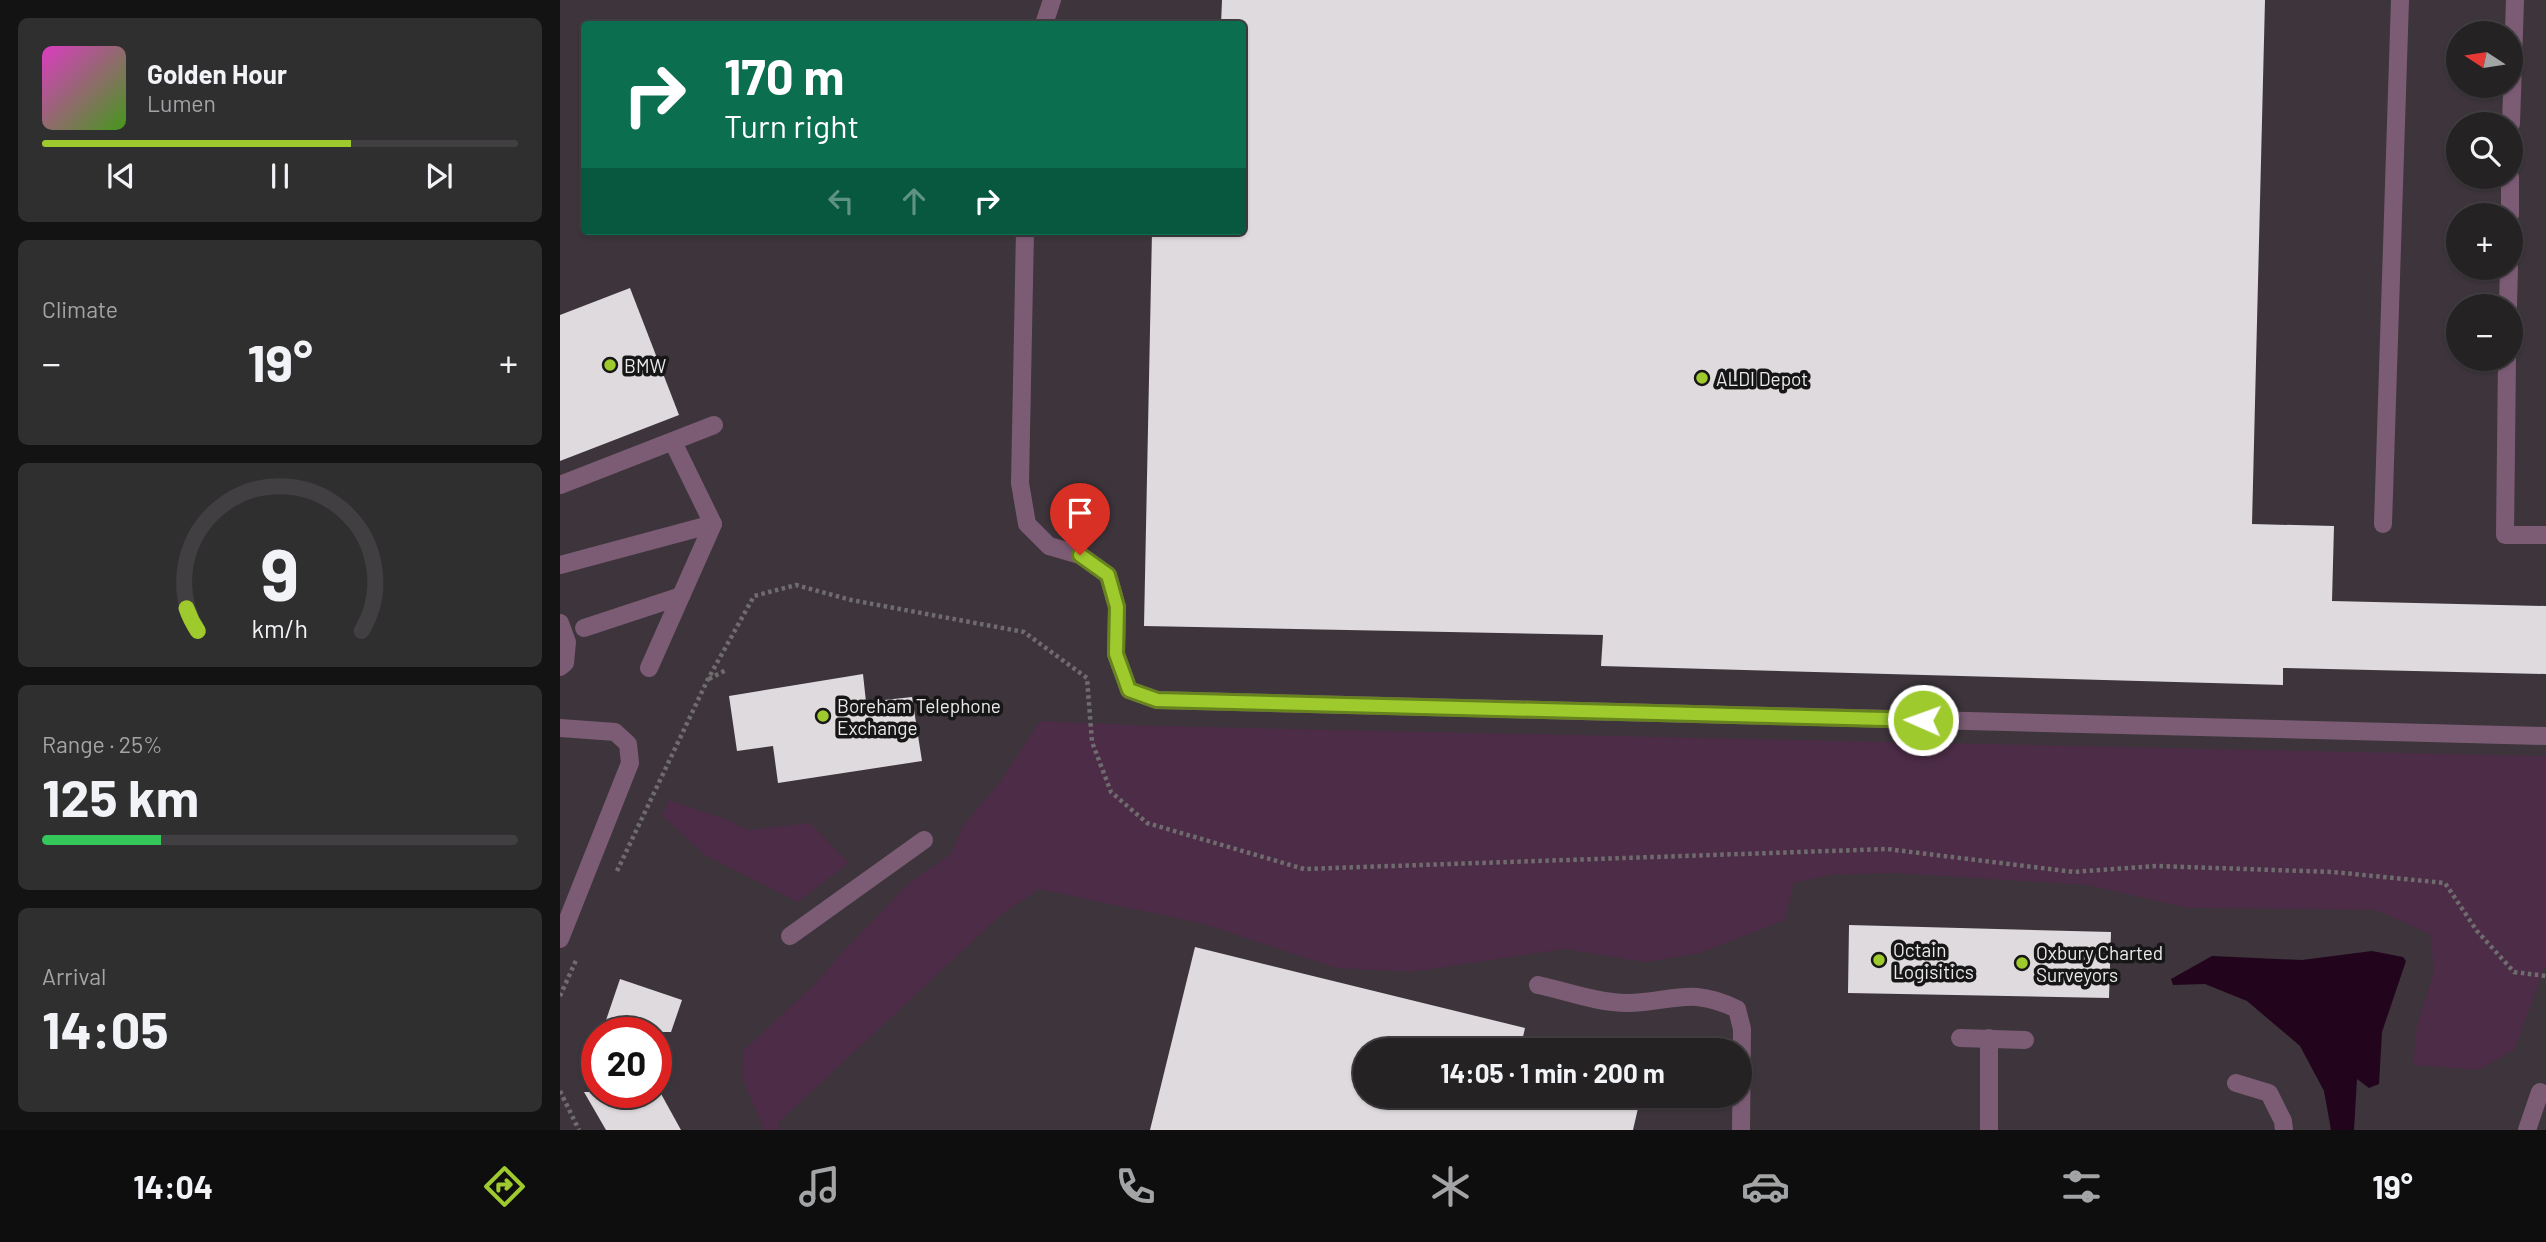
<!DOCTYPE html>
<html lang="en">
<head>
<meta charset="utf-8">
<style>
	body { margin:0; font-family:Barlow,sans-serif; background:#302f30; color:#f1f3f6; height:100vh; display:flex; flex-direction:column; font-size:26px; white-space:nowrap }
	* { box-sizing:border-box; margin:0 }
	p { font-size:23px; color:#a3a4a6 }
	.icon { flex:none; width:38px; height:38px; fill:none; stroke:currentColor; stroke-width:2; stroke-linecap:round; stroke-linejoin:round }
	.map { position:relative; flex:1; overflow:hidden }
	.sheet { display:flex; flex-direction:column; gap:18px; padding:18px; background:#141313; width:560px }
	.sheet>* { flex:none }
	.top-card { position:absolute; left:21px; top:21px; width:665px; height:214px; border-radius:7px; box-shadow:0 2px 5px #0004,0 0 0 2px #413f41; background:#0b6e4f; color:#fff; overflow:hidden }
	.needle { width:46px; rotate:282deg }
	.controls { position:absolute; left:1886px; top:21px; display:grid; gap:14px }
	.controls a { display:grid; place-items:center; width:77px; height:77px; border-radius:50%; background:#242223; box-shadow:0 2px 5px #0004,0 0 0 2px #413f41; font-size:35px }
	.speed { position:absolute; left:21px; top:1017px; display:flex; gap:14px; font-size:35px; font-weight:700; text-align:center }
	.speed>* { display:grid; place-content:center; width:91px; height:91px; border-radius:50%; background:#242223; box-shadow:0 2px 5px #0004,0 0 0 2px #413f41; line-height:1 }
	.speed .limit { border:10px solid #d22; background:#fff; color:#111 }
	.pin { position:absolute; display:grid; place-items:center; width:60px; height:60px; color:#fff; margin:-72px -30px; border-radius:50% 50% 50% 0; rotate:-45deg; box-shadow:0 0 7px #0007 }
	.pin .icon { rotate:45deg }
	.me { position:absolute; width:77px; margin:-38px; rotate:272deg; stroke-linejoin:round; filter:drop-shadow(0 0 5px #0008) }
	.turn { display:flex; align-items:center; gap:24px; height:147px; padding:0 28px; font-size:32px }
	.turn .icon { width:91px; height:91px; stroke-width:2.5 }
	.turn b { display:block; font-size:49px; line-height:60px }
	.lanes { display:flex; align-items:center; height:66px; padding:0 28px; background:#0003; justify-content:center; gap:35px; direction:ltr }
	.lanes .off { opacity:.35 }
	.big { font-size:52px; font-weight:700; line-height:1.1 }
	.sheet .card { flex:1; display:flex; flex-direction:column; justify-content:center; gap:10px; min-width:0; padding:0 24px; border-radius:10px; background:#302f30 }
	.sheet .dial { align-items:center; gap:0 }
	.dial svg { height:182px; overflow:visible; fill:none; stroke:#413f41; stroke-width:7; stroke-linecap:round; text-anchor:middle }
	.dial text { fill:#f1f3f6; stroke:none }
	.song { display:flex; align-items:center; gap:21px }
	.cover { width:84px; height:84px; border-radius:10px; background:linear-gradient(135deg,hsl(310 70% 55%),hsl(100 70% 35%)) }
	.played { height:7px; border-radius:4px; background:linear-gradient(90deg,#9eca2e 65%,#413f41 65%) }
	.keys { display:flex; justify-content:space-around; direction:ltr }
	.heat { display:flex; justify-content:space-between; align-items:center; font-size:38px; direction:ltr }
	.charge { height:10px; border-radius:5px; background:linear-gradient(90deg,#34c759 25%,#413f41 0) }
	.trip { position:absolute; left:793px; top:1038px; width:399px; height:70px; border-radius:35px; background:#242223; box-shadow:0 2px 5px #0004,0 0 0 2px #413f41; font-weight:700; line-height:70px; text-align:center }
	.tabs { display:flex; height:112px; justify-content:space-around; align-items:center; background:#0e0e0e; color:#a3a4a6 }
	.tabs .icon { width:49px; height:49px }
	.tabs .selected { color:#9eca2e }
	.tabs b { font-size:32px; color:#f1f3f6 }
	main { display:flex; flex:1; min-height:0 }
	.map>svg:first-child { display:block }
	.built { fill:#3d353b; fill-rule:evenodd }
	.green { fill:#4c2c46 }
	.water { fill:#22051d }
	.building { fill:#dedadd }
	.lines { fill:none; stroke-linecap:round; stroke-linejoin:round }
	.path { stroke:#6f6c6e; stroke-width:4.5; stroke-dasharray:3.5 3.5; stroke-linecap:butt }
	.minor { stroke:#7c5c75; stroke-width:18 }
	.route-casing { stroke:#67831e; stroke-width:18 }
	.route { stroke:#9eca2e; stroke-width:12 }
	.poi-dot { fill:#9eca2e; stroke:#171616; stroke-width:2.5 }
	.labels { text-anchor:middle; dominant-baseline:central; stroke-width:7; stroke-linejoin:round; paint-order:stroke }
	.poi-label { font-size:19px; fill:#ebe9eb; stroke:#171616; text-anchor:start }
</style>
</head>
<body>
<main>
<section class="sheet">
<div class="card">
<div class="song"><i class="cover"></i><div><b>Golden Hour</b><p>Lumen</p></div></div>
<div class="played"></div>
<div class="keys"><svg class="icon" aria-label="previous" viewBox="0 0 24 24"><path d="M18 5L8 12l10 7zM5 5v14"/></svg><svg class="icon" aria-label="pause" viewBox="0 0 24 24"><path d="M8 5v14M16 5v14"/></svg><svg class="icon" aria-label="next" viewBox="0 0 24 24"><path d="M6 5l10 7-10 7zM19 5v14"/></svg></div>
</div>
<div class="card"><p>Climate</p>
<div class="heat"><a>−</a><b class="big">19°</b><a>+</a></div>
</div>
<div class="card dial"><svg viewBox="0 0 100 80">
<path d="M14 69A42 42 0 1 1 86 69"/>
<path d="M14 69A42 42 0 0 1 9 59" stroke="#9eca2e"/>
<text x="50" y="56" font-size="32" font-weight="700">9</text>
<text x="50" y="72" font-size="11">km/h</text>
</svg></div>
<div class="card"><p>Range · 25%</p><b class="big">125 km</b><div class="charge"></div></div>
<div class="card"><p>Arrival</p><b class="big">14:05</b></div>
</section>
<div class="map">
<svg width="1986" height="1130" viewBox="0 0 1986 1130">
	<rect width="100%" height="100%" fill="#302d2f"/>
	<path class="built" d="M0,0h1986v1130h-1986zM24,24h658v207h-658zM1899,33h52v53h-52zM1899,124h52v53h-52zM1899,215h52v53h-52zM1899,306h52v53h-52zM37,1032h59v60h-59zM805,1050h375v46h-375z"/>
	<g class="green">
		<polygon points="480,721 595,726 1986,756 1986,964 1954,1050 1919,1070 1853,1065 1857,1026 1874,971 1870,934 1816,910 1627,908 1528,885 1332,873 1271,875 1234,883 1225,920 1137,954 1085,962 1004,949 851,972 776,968 644,924 479,889 441,915 218,1123 221,1130 204,1130 182,1077 183,1051 258,981 276,959 349,883 391,854 403,826 440,782"/>
		<polygon points="109,800 168,820 187,830 250,823 289,863 238,902 145,855 102,816"/>
	</g>
	<polygon class="water" points="1812,951 1843,957 1846,961 1822,1032 1819,1084 1809,1088 1797,1079 1794,1130 1771,1130 1764,1091 1740,1046 1687,1001 1645,984 1613,985 1611,979 1652,956 1742,960"/>
	<g class="building">
		<polygon points="662,0 1705,0 1692,524 1774,526 1772,601 1986,606 1986,674 1723,668 1723,685 1041,666 1043,635 584,626 592,231 682,231 682,24 661,24"/>
		<polygon points="70,288 119,415 0,461 0,315"/>
		<polygon points="303,674 306,702 352,697 362,761 218,783 213,746 177,751 169,696"/>
		<polygon points="1289,925 1551,932 1549,998 1288,993"/>
		<polygon points="635,947 965,1028 960,1050 805,1050 805,1096 1046,1096 1079,1104 1073,1130 590,1130"/>
		<polygon points="60,979 122,1000 111,1032 42,1032"/>
		<polygon points="24,1092 100,1092 121,1130 46,1130"/>
	</g>
	<g class="lines">
		<g class="path">
			<polyline points="149,679 166,670"/>
			<polyline points="57,871 148,679 194,596 236,585 291,600 464,632 527,678 532,742 551,792 587,823 744,869 1327,849 1514,872 1596,866 1773,872 1885,883 1917,931 1954,972 1986,976"/>
			<polyline points="0,996 17,958"/>
			<polyline points="0,1091 19,1130"/>
		</g>
		<g class="minor">
			<polyline points="484,24 492,0"/>
			<polyline points="1951,124 1955,0"/>
			<polyline points="1950,215 1950,177"/>
			<polyline points="465,231 460,483 467,524 489,546 520,555 548,575 557,607 556,654 569,690 597,700 1986,736"/>
			<polyline points="1948,306 1949,268"/>
			<polyline points="1947,359 1945,535 1986,535"/>
			<polyline points="0,485 154,425"/>
			<polyline points="1823,524 1840,0"/>
			<polyline points="0,565 153,524"/>
			<polyline points="0,623 7,642 5,663 0,667"/>
			<polyline points="24,628 121,596"/>
			<polyline points="89,668 153,524 113,442"/>
			<polyline points="0,728 55,732 68,744 70,763 0,939"/>
			<polyline points="230,936 364,840"/>
			<path d="M978,985c28,6 60,18 89,18 47,-1 63,-17 110,6l5,20 -1,101"/>
			<polyline points="1400,1038 1465,1040"/>
			<polyline points="1676,1083 1709,1093 1723,1121 1724,1130"/>
			<polyline points="1429,1130 1429,1038"/>
			<polyline points="1967,1130 1980,1092"/>
		</g>
	</g>
	<g class="lines">
		<g class="route-casing">
			<polyline id="route" points="520,555 548,575 557,607 556,654 569,690 597,700 1363,720"/>
		</g>
		<use href="#route" class="route"/>
	</g>
	<g class="poi-dot">
		<circle cx="50" cy="365" r="7"/>
		<circle cx="1142" cy="378" r="7"/>
		<circle cx="263" cy="716" r="7"/>
		<circle cx="1319" cy="960" r="7"/>
		<circle cx="1462" cy="963" r="7"/>
	</g>
	<g class="labels">
		<g class="poi-label">
			<text x="64" y="365">BMW</text>
			<text x="1156" y="378">ALDI Depot</text>
			<text x="277" y="705">Boreham Telephone<tspan x="277" dy="22">Exchange</tspan></text>
			<text x="1333" y="949">Octain<tspan x="1333" dy="22">Logisitics</tspan></text>
			<text x="1476" y="952">Oxbury Charted<tspan x="1476" dy="22">Surveyors</tspan></text>
		</g>
	</g>
</svg>
<div class="controls">
<a><svg class="needle" viewBox="-14 -14 28 28"><path d="M0-13l5 13h-10z" fill="#e53935"/><path d="M0 13l5-13h-10z" fill="#a3a4a6"/></svg></a>
<a><svg class="icon" aria-label="search" viewBox="0 0 24 24"><circle cx="10" cy="10" r="6"/><path d="M15 15l6 6"/></svg></a>
<a>+</a>
<a>−</a>
</div>
<div class="speed"><div class="limit">20</div></div>
<div class="pin" style="left:520px;top:555px;background:#d93025"><svg class="icon" aria-label="arrive" viewBox="0 0 24 24"><path d="M6 21V4h12l-3 4 3 4H6"/></svg></div>
<svg class="me" style="left:1363px;top:720px" viewBox="-20 -20 40 40"><circle r="17" fill="#9eca2e" stroke="#fff" stroke-width="3"/><path d="M0-11L8 9 0 5-8 9z" fill="#fff"/></svg>
<div class="trip">14:05 · 1 min · 200 m</div>
<div class="top-card">
<div class="turn"><svg class="icon" aria-label="right" viewBox="0 0 24 24"><path d="M7 20v-9h11M14 6l5 5-5 5"/></svg><div><b>170 m</b>Turn right</div></div>
<div class="lanes"><svg class="icon off" aria-label="left" viewBox="0 0 24 24"><path d="M17 20v-9H6M10 6l-5 5 5 5"/></svg><svg class="icon off" aria-label="ahead" viewBox="0 0 24 24"><path d="M12 20V5M6 11l6-6 6 6"/></svg><svg class="icon" aria-label="right" viewBox="0 0 24 24"><path d="M7 20v-9h11M14 6l5 5-5 5"/></svg></div>
</div>
</div>
</main>
<nav class="tabs">
<b>14:04</b>
<svg class="icon selected" aria-label="directions" viewBox="0 0 24 24"><path d="M12 3l9 9-9 9-9-9zM9 14v-3h6M13 9l2 2-2 2"/></svg>
<svg class="icon" aria-label="music" viewBox="0 0 24 24"><path d="M9 18V5l10-2v13"/><circle cx="6" cy="18" r="3"/><circle cx="16" cy="16" r="3"/></svg>
<svg class="icon" aria-label="phone" viewBox="0 0 24 24"><path d="M5 4h4l2 5-3 2q2 4 5 5l2-3 5 2v4C11 20 4 13 5 4z"/></svg>
<svg class="icon" aria-label="climate" viewBox="0 0 24 24"><path d="M12 3v18M4 7l16 10M4 17L20 7"/></svg>
<svg class="icon" aria-label="car" viewBox="0 0 24 24"><path d="M5 17H2v-5l4-1 3-4h7l3 4 3 1v5h-3M9 17h6M6 11h13"/><circle cx="7" cy="17" r="2"/><circle cx="17" cy="17" r="2"/></svg>
<svg class="icon" aria-label="filters" viewBox="0 0 24 24"><path d="M4 7h16M4 17h16"/><circle cx="9" cy="7" r="2"/><circle cx="15" cy="17" r="2"/></svg>
<b>19°</b>
</nav>
</body>
</html>
